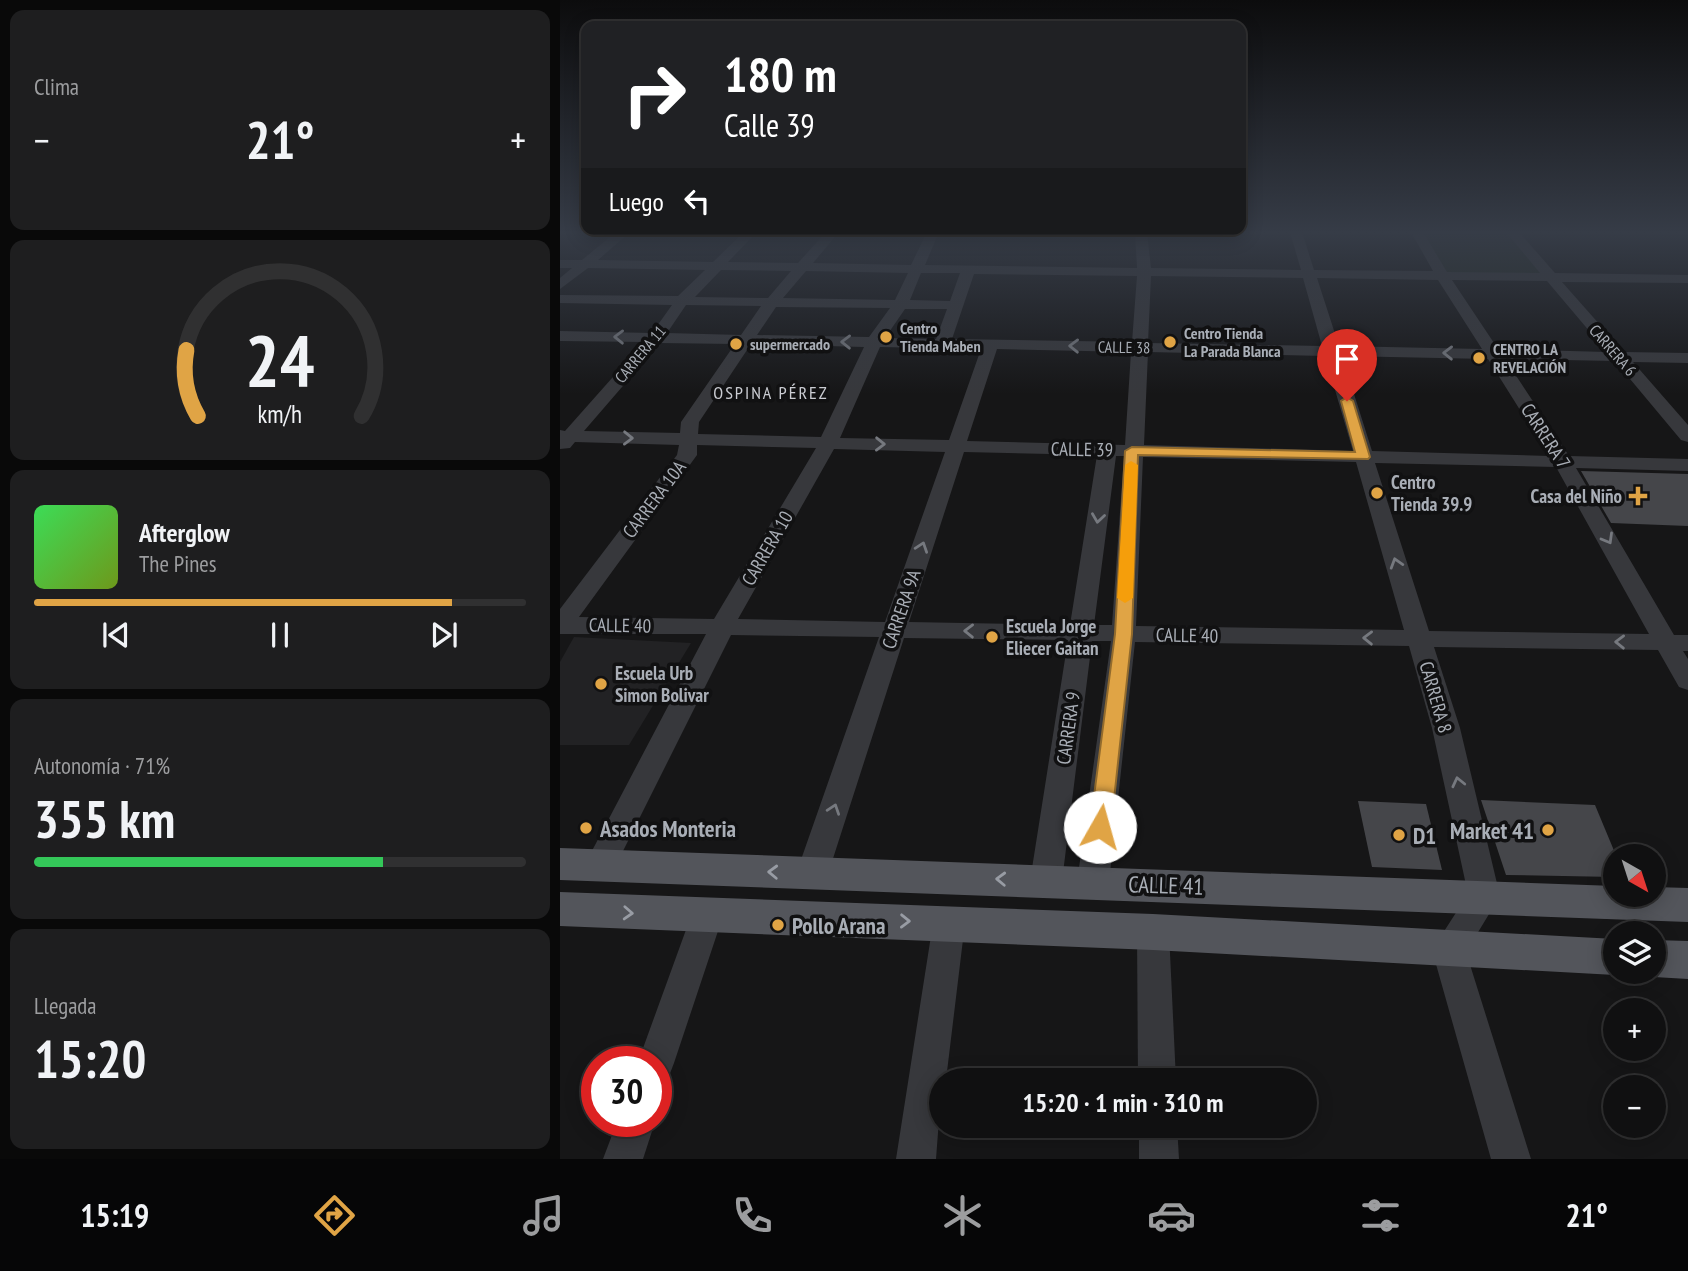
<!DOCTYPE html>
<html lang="es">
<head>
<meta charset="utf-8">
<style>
	body { margin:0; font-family:"PT Sans Narrow",sans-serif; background:#1e1e1f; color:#f1f3f6; height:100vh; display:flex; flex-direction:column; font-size:26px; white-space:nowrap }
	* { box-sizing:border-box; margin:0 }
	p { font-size:23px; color:#9c9d9f }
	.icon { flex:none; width:38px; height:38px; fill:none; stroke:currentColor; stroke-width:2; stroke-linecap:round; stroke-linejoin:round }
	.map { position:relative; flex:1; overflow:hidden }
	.panel { display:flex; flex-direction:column; gap:10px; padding:10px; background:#090909; width:560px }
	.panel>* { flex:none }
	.top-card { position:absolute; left:21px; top:21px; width:665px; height:214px; border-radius:14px; box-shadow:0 4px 18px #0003,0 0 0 2px #303031; background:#202124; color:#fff; overflow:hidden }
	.needle { width:46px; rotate:141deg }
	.tools { position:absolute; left:1043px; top:844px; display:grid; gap:14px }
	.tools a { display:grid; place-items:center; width:63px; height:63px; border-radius:50%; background:#101011; box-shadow:0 4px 18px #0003,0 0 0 2px #303031; font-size:35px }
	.speed { position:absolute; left:21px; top:1046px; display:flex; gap:14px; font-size:35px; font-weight:700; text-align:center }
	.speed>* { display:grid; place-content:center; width:91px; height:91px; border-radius:50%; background:#101011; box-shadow:0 4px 18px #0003,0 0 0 2px #303031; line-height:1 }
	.speed .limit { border:10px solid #d22; background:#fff; color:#111 }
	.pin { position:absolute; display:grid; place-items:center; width:60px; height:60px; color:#fff; margin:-72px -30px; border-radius:50% 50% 50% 0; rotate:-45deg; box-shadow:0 0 7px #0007 }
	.pin .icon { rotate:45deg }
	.me { position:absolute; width:77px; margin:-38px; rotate:7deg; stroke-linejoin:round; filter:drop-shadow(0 0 5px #0008) }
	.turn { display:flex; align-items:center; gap:24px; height:147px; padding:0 28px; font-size:32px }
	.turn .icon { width:91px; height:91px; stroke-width:2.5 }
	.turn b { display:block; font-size:49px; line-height:60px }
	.then { display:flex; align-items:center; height:66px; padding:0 28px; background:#0003; gap:14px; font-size:26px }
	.big { font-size:52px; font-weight:600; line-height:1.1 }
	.panel .widget { flex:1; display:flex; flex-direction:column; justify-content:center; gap:10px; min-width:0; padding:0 24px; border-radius:14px; background:#1e1e1f }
	.panel .dial { align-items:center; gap:0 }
	.dial svg { height:182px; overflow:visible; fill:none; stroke:#303031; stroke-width:7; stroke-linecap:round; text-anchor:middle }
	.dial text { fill:#f1f3f6; stroke:none }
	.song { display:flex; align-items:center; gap:21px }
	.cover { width:84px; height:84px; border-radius:10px; background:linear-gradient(135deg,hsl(130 70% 55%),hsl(80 70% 35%)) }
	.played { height:7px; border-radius:4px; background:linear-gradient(90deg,#e0a445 85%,#303031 85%) }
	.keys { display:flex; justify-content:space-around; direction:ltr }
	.heat { display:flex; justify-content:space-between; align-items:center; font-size:38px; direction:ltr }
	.charge { height:10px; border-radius:5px; background:linear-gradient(90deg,#34c759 71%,#303031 0) }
	.trip { position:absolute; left:369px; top:1068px; width:388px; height:70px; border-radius:35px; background:#101011; box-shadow:0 4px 18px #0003,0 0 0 2px #303031; font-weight:600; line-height:70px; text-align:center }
	.tab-bar { display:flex; height:112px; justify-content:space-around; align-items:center; background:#060607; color:#9c9d9f }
	.tab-bar .icon { width:49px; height:49px }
	.tab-bar .on { color:#e0a445 }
	.tab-bar b { font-size:32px; color:#f1f3f6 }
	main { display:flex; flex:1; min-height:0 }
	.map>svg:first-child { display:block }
	.built { fill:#222224 }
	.green { fill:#222a23 }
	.building { fill:#45464a }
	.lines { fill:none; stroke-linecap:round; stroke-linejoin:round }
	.minor { fill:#37383c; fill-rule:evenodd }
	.major { fill:#53555b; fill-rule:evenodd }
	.oneway { stroke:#76797f }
	.oneway2 { stroke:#989ca4 }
	.route { fill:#e0a445; stroke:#926b2d; stroke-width:2 }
	.slow { fill:#f59e0b }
	.poi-dot { fill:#e0a445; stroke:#111112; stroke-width:2.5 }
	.labels { text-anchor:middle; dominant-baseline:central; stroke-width:7; stroke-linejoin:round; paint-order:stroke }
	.far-poi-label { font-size:16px; font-weight:bold; fill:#a9aeb6; stroke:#111112; text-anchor:start }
	.far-street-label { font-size:16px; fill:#a9aeb6; stroke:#111112 }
	.far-neighbourhood-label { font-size:18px; letter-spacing:2px; fill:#caccd2; stroke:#111112 }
	.street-label { font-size:19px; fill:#a9aeb6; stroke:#111112 }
	.poi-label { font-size:19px; font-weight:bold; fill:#a9aeb6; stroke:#111112; text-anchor:start }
	.near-poi-label { font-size:23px; font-weight:bold; fill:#a9aeb6; stroke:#111112; text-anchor:start }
	.near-street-label { font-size:23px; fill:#a9aeb6; stroke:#111112 }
</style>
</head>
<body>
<main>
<section class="panel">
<div class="widget"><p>Clima</p>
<div class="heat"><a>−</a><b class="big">21°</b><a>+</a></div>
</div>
<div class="widget dial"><svg viewBox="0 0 100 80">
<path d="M14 69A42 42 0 1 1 86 69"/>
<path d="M14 69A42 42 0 0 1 9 40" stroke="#e0a445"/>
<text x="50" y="56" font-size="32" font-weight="700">24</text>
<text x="50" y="72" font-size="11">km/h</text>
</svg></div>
<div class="widget">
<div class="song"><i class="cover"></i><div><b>Afterglow</b><p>The Pines</p></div></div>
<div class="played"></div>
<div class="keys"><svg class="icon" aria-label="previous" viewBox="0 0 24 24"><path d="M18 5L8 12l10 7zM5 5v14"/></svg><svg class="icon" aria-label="pause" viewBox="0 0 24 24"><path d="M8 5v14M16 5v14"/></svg><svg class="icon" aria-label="next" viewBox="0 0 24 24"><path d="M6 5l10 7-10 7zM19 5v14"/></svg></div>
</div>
<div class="widget"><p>Autonomía · 71%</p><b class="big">355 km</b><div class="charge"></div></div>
<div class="widget"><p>Llegada</p><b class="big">15:20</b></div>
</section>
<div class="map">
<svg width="1128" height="1159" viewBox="0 0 1128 1159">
	<rect width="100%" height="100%" fill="#161617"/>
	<polygon class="built" points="14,637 131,643 69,745 0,745 0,662"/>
	<polygon class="green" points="860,232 952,232 985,275 884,273"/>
	<g class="building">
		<polygon points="1021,471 1128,474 1128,526 1051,523"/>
		<polygon points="921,800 1035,805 1055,853 1055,877 946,875"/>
		<polygon points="798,801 866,804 882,870 812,867"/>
	</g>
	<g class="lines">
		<g class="minor">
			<path d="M56,232h14l-32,28 115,2 31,-30h13l-29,30 70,1 28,-31h13l-26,31 98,2 16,-33h12l-14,33 212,3 -2,-36h12l4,36 150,2 -11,-38h12l12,38 119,1 -22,-39h12l24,40 93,1 -34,-41h13l36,41 133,2v8l-126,-1 62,70 64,1v10l-55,-1 55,63v17l-7,-2 -66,-79 -110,-2 64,97 119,3v12l-112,-3 98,167h14v16h-5l5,8v31l-9,-3 -21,-37 -224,-3 26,81 40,168 -34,56 65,207h-40l-59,-209 36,-56 -36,-166 -23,-82 -274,-4 -26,240 -5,9 -11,4 -11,-4 -5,-9 34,-241h-19l-30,240 -5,9 -11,4 -11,-4 -5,-9 38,-241 -164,-2 -76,236 -5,9 -11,4 -11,-4 -5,-9 83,-237 -148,-2 -120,240 -11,4 -11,-4 -5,-9 122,-232h-146v-25l117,-154 2,-10 -104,-3 -5,6 -10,1v-19l5,1 79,-89 -84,-1v-10l92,2 20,-28 -112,-2v-8l118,1 27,-26 -117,-2 -28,21v-11l12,-10h-12v-8h22zM161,270l70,1 -23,27 -73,-1zM246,271l102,2 -13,27 -112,-2zM361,273h39l-10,28 -40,-1zM414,274l163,2 -5,66 -180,-3zM591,276l152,2 19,68 -174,-3zM757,278l121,2 44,69 -143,-3zM892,280l95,1 60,71 -109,-3zM126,305l75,1 -20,29 -74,-2zM216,307l114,1 -21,29 -112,-2zM345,309h42l-11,30 -51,-1zM100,343l75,1 -54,78 -1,11 -96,-2zM191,344l113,3 -43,90 -123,-3 1,-12zM320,347l101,2 -32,91 -109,-2zM437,349l134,3 -6,93 -158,-4zM588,352l177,4 28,95 -209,-6zM782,356l146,3 61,97 -177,-5zM137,445l119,3 -102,171 -135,-2 118,-162zM274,449l111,3 -60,170 -147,-3zM404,452l133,3 -27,170 -161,-3zM556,456h8l-12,169h-18zM583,457l213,5 48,168 -268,-4zM815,463l181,4 93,167 -220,-3z"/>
			<polygon points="147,902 158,906 163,916 114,1063 109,1076 96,1081 96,1062 78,1062 131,916 136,906"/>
			<polygon points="389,909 401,913 405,923 386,1080 382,1080 376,1159 336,1159 373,923 377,913"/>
			<polygon points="593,918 605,922 609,932 616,1080 578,1080 577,932 581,922"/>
			<polygon points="57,1122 95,1122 83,1159 43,1159"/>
			<polygon points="579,1125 617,1125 619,1159 579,1159"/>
		</g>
		<g class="major">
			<polygon points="0,848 1055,886 1055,894 1094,894 1094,887 1128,888 1128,922 0,880"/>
			<polygon points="0,892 593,914 1055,939 1055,971 1066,971 1055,975 593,950 0,926"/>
			<polygon points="1094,940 1128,941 1128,979 1094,977 1080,971 1094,971"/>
		</g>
	</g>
	<defs><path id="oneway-chevron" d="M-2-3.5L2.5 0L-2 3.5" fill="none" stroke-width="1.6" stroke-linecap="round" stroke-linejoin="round" transform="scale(1.75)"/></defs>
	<g class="oneway">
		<use href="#oneway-chevron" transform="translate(59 337) rotate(-179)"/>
		<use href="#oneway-chevron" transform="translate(286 342) rotate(-179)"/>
		<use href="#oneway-chevron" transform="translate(514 346) rotate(-179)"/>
		<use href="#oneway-chevron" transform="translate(888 353) rotate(-179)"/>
		<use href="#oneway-chevron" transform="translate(68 438) rotate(1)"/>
		<use href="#oneway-chevron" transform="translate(320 444) rotate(1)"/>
		<use href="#oneway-chevron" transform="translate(538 518) rotate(98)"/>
		<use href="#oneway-chevron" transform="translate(1048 539) rotate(60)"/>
		<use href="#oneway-chevron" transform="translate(362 547) rotate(-71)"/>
		<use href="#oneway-chevron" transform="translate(836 563) rotate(-107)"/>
		<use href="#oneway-chevron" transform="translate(409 631) rotate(-179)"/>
		<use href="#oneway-chevron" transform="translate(808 638) rotate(-179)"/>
		<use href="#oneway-chevron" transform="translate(1060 642) rotate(-179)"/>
		<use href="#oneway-chevron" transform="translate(898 782) rotate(-103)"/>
		<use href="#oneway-chevron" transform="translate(274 809) rotate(-71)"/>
	</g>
	<g class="oneway2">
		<use href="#oneway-chevron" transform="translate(213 872) rotate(-178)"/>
		<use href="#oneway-chevron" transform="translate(441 879) rotate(-178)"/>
		<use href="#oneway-chevron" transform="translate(68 913) rotate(3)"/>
		<use href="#oneway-chevron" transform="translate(345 921) rotate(1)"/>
	</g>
	<linearGradient id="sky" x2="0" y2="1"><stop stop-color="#0c0c0d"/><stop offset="0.59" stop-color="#363c47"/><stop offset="1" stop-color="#363c47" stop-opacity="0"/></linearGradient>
	<rect width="1128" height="394" fill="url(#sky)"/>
	<polygon class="route" points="787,397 793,401 810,457 808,459 578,455 572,634 551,827 548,833 533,833 530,827 555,634 565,451 572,447 795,452 781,401"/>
	<polygon class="slow" points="571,461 578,465 573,598 565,603 557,598 565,465"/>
	<g class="poi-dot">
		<circle cx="326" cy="337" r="7"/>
		<circle cx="610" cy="342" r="7"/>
		<circle cx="176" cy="344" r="7"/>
		<circle cx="919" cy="358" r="7"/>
		<circle cx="817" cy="493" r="7"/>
		<path d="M1074.5 485.5h7v7h7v7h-7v7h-7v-7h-7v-7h7z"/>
		<circle cx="432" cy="637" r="7"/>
		<circle cx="41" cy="684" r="7"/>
		<circle cx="26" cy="828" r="7"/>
		<circle cx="988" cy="830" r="7"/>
		<circle cx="839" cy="835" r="7"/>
		<circle cx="218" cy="925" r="7"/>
	</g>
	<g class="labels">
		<g class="far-poi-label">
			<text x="340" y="328">Centro<tspan x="340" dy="18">Tienda Maben</tspan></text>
			<text x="624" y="333">Centro Tienda<tspan x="624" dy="18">La Parada Blanca</tspan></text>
			<text x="190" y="344">supermercado</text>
			<text x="933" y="349">CENTRO LA<tspan x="933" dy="18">REVELACIÓN</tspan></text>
		</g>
		<g class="far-street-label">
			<text transform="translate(564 347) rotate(1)">CALLE 38</text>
			<text transform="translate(1053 350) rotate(49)">CARRERA 6</text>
			<text transform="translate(80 354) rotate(-50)">CARRERA 11</text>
		</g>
		<g class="far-neighbourhood-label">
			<text x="211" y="392">OSPINA PÉREZ</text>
		</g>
		<g class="street-label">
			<text transform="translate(986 436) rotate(57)">CARRERA 7</text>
			<text transform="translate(522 449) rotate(1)">CALLE 39</text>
			<text transform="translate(94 499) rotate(-53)">CARRERA 10A</text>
			<text transform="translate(207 548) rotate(-60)">CARRERA 10</text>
			<text transform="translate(341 609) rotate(-71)">CARRERA 9A</text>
			<text transform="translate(60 625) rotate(1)">CALLE 40</text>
			<text transform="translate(627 635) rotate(1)">CALLE 40</text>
			<text transform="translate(876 697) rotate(74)">CARRERA 8</text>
			<text transform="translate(508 728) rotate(-82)">CARRERA 9</text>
		</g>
		<g class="poi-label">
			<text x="831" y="482">Centro<tspan x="831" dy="22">Tienda 39.9</tspan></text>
			<text x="1062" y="496" text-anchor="end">Casa del Niño</text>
			<text x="446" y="626">Escuela Jorge<tspan x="446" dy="22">Eliecer Gaitan</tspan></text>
			<text x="55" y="673">Escuela Urb<tspan x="55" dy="22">Simon Bolivar</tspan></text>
		</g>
		<g class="near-poi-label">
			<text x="40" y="828">Asados Monteria</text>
			<text x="974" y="830" text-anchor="end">Market 41</text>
			<text x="853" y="835">D1</text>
			<text x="232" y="925">Pollo Arana</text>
		</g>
		<g class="near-street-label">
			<text transform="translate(606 885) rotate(2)">CALLE 41</text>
		</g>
	</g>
</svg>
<div class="tools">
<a><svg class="needle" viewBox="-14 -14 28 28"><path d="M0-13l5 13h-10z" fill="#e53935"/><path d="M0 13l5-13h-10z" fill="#9c9d9f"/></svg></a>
<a><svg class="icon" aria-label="layers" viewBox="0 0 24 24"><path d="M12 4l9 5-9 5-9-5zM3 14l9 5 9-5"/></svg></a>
<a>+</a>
<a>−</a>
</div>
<div class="speed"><div class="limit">30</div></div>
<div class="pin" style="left:787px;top:401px;background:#d93025"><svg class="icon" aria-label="arrive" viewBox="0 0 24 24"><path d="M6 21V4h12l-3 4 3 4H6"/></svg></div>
<svg class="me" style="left:540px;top:827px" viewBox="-20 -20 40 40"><circle r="19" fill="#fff"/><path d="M0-13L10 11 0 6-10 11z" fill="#e0a445"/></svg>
<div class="trip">15:20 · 1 min · 310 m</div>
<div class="top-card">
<div class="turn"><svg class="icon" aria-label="right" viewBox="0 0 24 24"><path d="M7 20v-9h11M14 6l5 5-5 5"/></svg><div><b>180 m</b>Calle 39</div></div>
<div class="then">Luego<svg class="icon" aria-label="left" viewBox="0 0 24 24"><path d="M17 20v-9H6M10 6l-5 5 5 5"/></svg></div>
</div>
</div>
</main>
<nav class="tab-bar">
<b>15:19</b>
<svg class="icon on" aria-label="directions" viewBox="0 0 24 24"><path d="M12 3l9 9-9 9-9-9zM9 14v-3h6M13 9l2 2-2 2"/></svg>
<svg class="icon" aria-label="music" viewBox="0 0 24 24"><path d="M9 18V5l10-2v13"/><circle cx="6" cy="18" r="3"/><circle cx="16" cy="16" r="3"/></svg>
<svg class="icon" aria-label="phone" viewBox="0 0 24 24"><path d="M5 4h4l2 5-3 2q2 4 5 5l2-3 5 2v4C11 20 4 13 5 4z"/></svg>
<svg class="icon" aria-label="climate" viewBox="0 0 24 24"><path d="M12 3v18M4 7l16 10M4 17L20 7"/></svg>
<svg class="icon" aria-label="car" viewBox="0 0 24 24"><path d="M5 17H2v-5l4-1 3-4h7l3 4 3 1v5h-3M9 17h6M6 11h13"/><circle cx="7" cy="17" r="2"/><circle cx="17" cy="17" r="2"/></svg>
<svg class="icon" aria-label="filters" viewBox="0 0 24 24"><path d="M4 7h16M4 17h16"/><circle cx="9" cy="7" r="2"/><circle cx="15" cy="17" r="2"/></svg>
<b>21°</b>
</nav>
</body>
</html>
